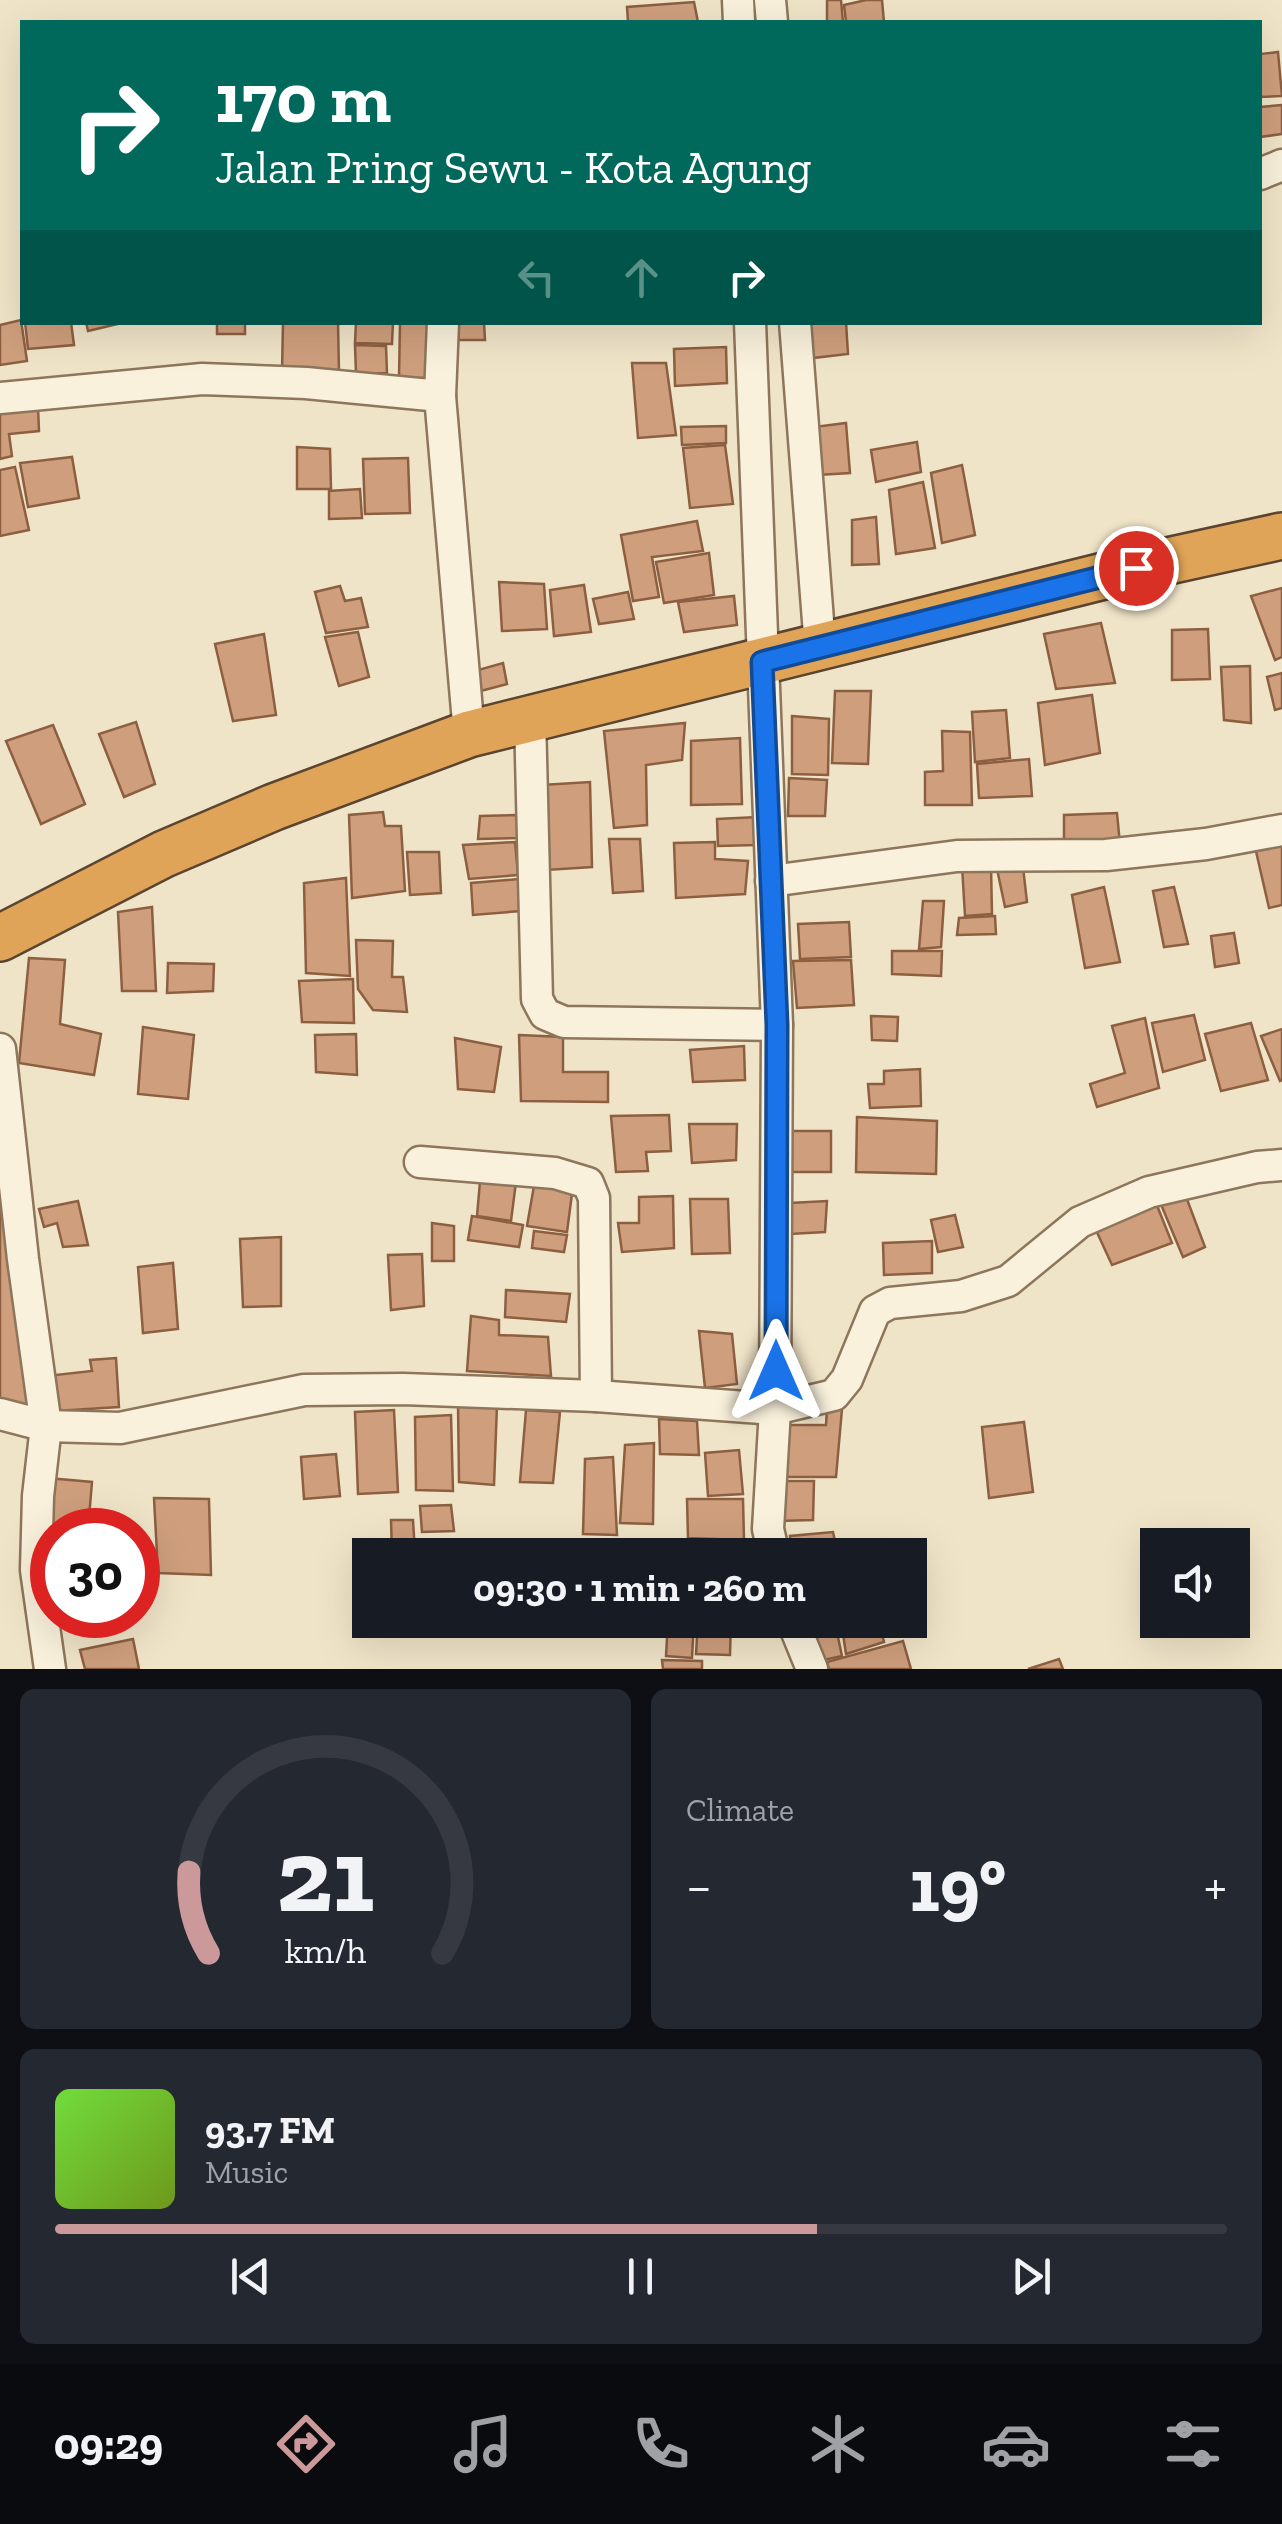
<!DOCTYPE html>
<html lang="en">
<head>
<meta charset="utf-8">
<style>
	body { margin:0; font-family:"Zilla Slab",serif; background:#242831; color:#f1f3f6; height:100vh; display:flex; flex-direction:column; font-size:38px; white-space:nowrap }
	* { box-sizing:border-box; margin:0 }
	p { font-size:32px; color:#9ea1a6 }
	.icon { flex:none; width:55px; height:55px; fill:none; stroke:currentColor; stroke-width:2; stroke-linecap:round; stroke-linejoin:round }
	.map { position:relative; height:1669px; overflow:hidden }
	.side { display:flex; flex-direction:column; gap:20px; padding:20px; background:#0d0f14; flex:1 }
	.side>* { flex:none }
	.top-card { position:absolute; left:20px; top:20px; width:1242px; height:305px; border-radius:0px; box-shadow:0 10px 40px #0002; background:#00695c; color:#fff; overflow:hidden }
	.fabs { position:absolute; left:1140px; top:1528px; display:grid; gap:20px }
	.fabs a { display:grid; place-items:center; width:110px; height:110px; border-radius:0px; background:#171b24; box-shadow:0 10px 40px #0002; font-size:50px }
	.speed { position:absolute; left:30px; top:1508px; display:flex; gap:20px; font-size:50px; font-weight:700; text-align:center }
	.speed>* { display:grid; place-content:center; width:130px; height:130px; border-radius:50%; background:#171b24; box-shadow:0 10px 40px #0002; line-height:1 }
	.speed .limit { border:15px solid #d22; background:#fff; color:#111 }
	.pin { position:absolute; display:grid; place-items:center; width:85px; height:85px; color:#fff; margin:-42px; border:5px solid #fff; border-radius:50%; box-shadow:0 2px 10px #0007 }
	.me { position:absolute; width:110px; margin:-55px; rotate:0deg; stroke-linejoin:round; filter:drop-shadow(0 0 8px #0008) }
	.turn { display:flex; align-items:center; gap:35px; height:210px; padding:0 30px; font-size:45px }
	.turn .icon { width:130px; height:130px; stroke-width:2.5 }
	.turn b { display:block; font-size:70px; line-height:85px }
	.lanes { display:flex; align-items:center; height:95px; padding:0 30px; background:#0003; justify-content:center; gap:50px; direction:ltr }
	.lanes .off { opacity:.35 }
	.big { font-size:75px; font-weight:800; line-height:1.1 }
	.side .tile { flex:1; display:flex; flex-direction:column; justify-content:center; gap:15px; min-width:0; padding:0 35px; border-radius:15px; background:#242831 }
	.side .dial { align-items:center; gap:0 }
	.dial svg { height:260px; overflow:visible; fill:none; stroke:#363941; stroke-width:7; stroke-linecap:round; text-anchor:middle }
	.dial text { fill:#f1f3f6; stroke:none }
	.song { display:flex; align-items:center; gap:30px }
	.cover { width:120px; height:120px; border-radius:15px; background:linear-gradient(135deg,hsl(100 70% 55%),hsl(80 70% 35%)) }
	.played { height:10px; border-radius:5px; background:linear-gradient(90deg,#cc999b 65%,#363941 65%) }
	.keys { display:flex; justify-content:space-around; direction:ltr }
	.heat { display:flex; justify-content:space-between; align-items:center; font-size:55px; direction:ltr }
	.side .tiles { flex:1; display:grid; gap:20px; grid-template-columns:1fr 1fr }
	.tile:last-child { grid-column:span 2 }
	.trip { position:absolute; left:352px; top:1538px; width:575px; height:100px; border-radius:0px; background:#171b24; box-shadow:0 10px 40px #0002; font-weight:800; line-height:100px; text-align:center }
	.menu { display:flex; height:160px; justify-content:space-around; align-items:center; background:#090b0e; color:#9ea1a6 }
	.menu .icon { width:70px; height:70px }
	.menu .current { color:#cc999b }
	.menu b { font-size:45px; color:#f1f3f6 }
	.map>svg:first-child { display:block }
	.building { fill:#cf9f7d; stroke:#8d5f41; stroke-width:2.5 }
	.lines { fill:none; stroke-linecap:round; stroke-linejoin:round }
	.minor-casing { stroke:#8d765c; stroke-width:35 }
	.highway-casing { stroke:#5b4430; stroke-width:50 }
	.minor { stroke:#faf1dc; stroke-width:30 }
	.highway { stroke:#e0a458; stroke-width:45 }
	.route-casing { stroke:#114b97; stroke-width:25 }
	.route { stroke:#1a73e8; stroke-width:18 }
</style>
</head>
<body>
<div class="map">
<svg width="1282" height="1669" viewBox="0 0 1282 1669">
	<rect width="100%" height="100%" fill="#f0e4c8"/>
	<g class="building">
		<polygon points="827,0 841,0 843,22 827,22"/>
		<polygon points="866,0 882,0 884,22 846,22 844,5"/>
		<polygon points="694,2 698,22 628,22 627,7"/>
		<polygon points="1278,52 1282,96 1260,97 1260,54"/>
		<polygon points="1282,105 1282,134 1260,137 1260,107"/>
		<polygon points="21,320 27,361 0,365 0,325"/>
		<polygon points="25,322 71,322 74,345 28,349"/>
		<polygon points="86,322 126,322 88,331"/>
		<rect x="217" y="322" width="28" height="12"/>
		<polygon points="283,322 338,322 339,372 282,372"/>
		<polygon points="356,322 393,322 392,344 355,343"/>
		<polygon points="400,322 430,322 429,378 399,378"/>
		<polygon points="453,322 484,322 485,340 453,340"/>
		<polygon points="809,322 846,322 848,354 813,358"/>
		<polygon points="355,345 386,346 387,373 356,374"/>
		<polygon points="726,347 727,383 675,386 674,349"/>
		<polygon points="632,363 666,363 676,435 638,438"/>
		<polygon points="38,407 39,431 9,434 12,456 0,459 0,411"/>
		<polygon points="846,423 850,473 818,475 814,427"/>
		<polygon points="726,426 726,443 682,445 681,427"/>
		<polygon points="917,442 921,472 876,482 871,450"/>
		<polygon points="725,445 733,504 690,508 683,448"/>
		<polygon points="297,447 330,449 331,489 297,489"/>
		<polygon points="72,457 79,498 28,507 20,463"/>
		<polygon points="408,458 410,513 365,514 363,459"/>
		<polygon points="962,465 975,535 942,543 931,473"/>
		<polygon points="15,467 29,530 0,536 0,470"/>
		<polygon points="923,482 935,548 896,554 889,490"/>
		<polygon points="360,489 362,518 329,519 329,491"/>
		<polygon points="876,517 879,564 852,565 852,520"/>
		<polygon points="697,521 703,551 652,557 659,597 633,601 621,535"/>
		<polygon points="709,553 714,595 664,603 656,562"/>
		<polygon points="499,582 544,584 547,629 502,631"/>
		<polygon points="584,585 591,632 554,636 550,590"/>
		<polygon points="340,586 345,601 361,598 368,627 326,633 315,592"/>
		<polygon points="1282,588 1282,657 1275,660 1251,596"/>
		<polygon points="628,592 634,619 599,624 593,599"/>
		<polygon points="734,596 737,625 684,632 678,602"/>
		<polygon points="1101,623 1115,683 1056,689 1044,634"/>
		<polygon points="1208,629 1210,679 1172,680 1172,630"/>
		<polygon points="358,632 369,677 339,686 325,637"/>
		<polygon points="264,634 276,715 233,721 215,644"/>
		<polygon points="503,663 507,684 477,692 471,672"/>
		<polygon points="1250,666 1251,723 1224,720 1221,667"/>
		<polygon points="1282,673 1282,708 1275,710 1267,677"/>
		<polygon points="835,691 871,691 868,764 832,763"/>
		<polygon points="1092,695 1100,753 1045,765 1038,703"/>
		<polygon points="1006,710 1010,758 975,762 972,712"/>
		<polygon points="792,716 829,719 828,775 792,774"/>
		<polygon points="136,722 155,784 124,797 99,734"/>
		<polygon points="685,723 682,760 646,765 647,825 614,828 604,731"/>
		<polygon points="53,725 85,804 41,824 6,741"/>
		<polygon points="942,731 970,732 972,805 925,805 925,772 943,771"/>
		<polygon points="740,738 742,804 691,805 691,741"/>
		<polygon points="1029,759 1032,796 979,798 977,764"/>
		<polygon points="789,778 827,780 825,816 788,816"/>
		<polygon points="590,782 592,867 546,870 542,785"/>
		<polygon points="383,812 385,826 401,826 405,891 352,898 349,815"/>
		<polygon points="1117,813 1120,844 1064,845 1064,815"/>
		<polygon points="517,815 519,838 478,839 480,816"/>
		<polygon points="757,817 757,845 718,846 717,819"/>
		<polygon points="609,839 640,839 643,891 613,893"/>
		<polygon points="515,842 518,875 469,879 463,845"/>
		<polygon points="715,842 715,859 748,861 745,894 676,898 674,843"/>
		<polygon points="1282,842 1282,905 1269,908 1255,847"/>
		<polygon points="407,852 439,852 441,893 410,895"/>
		<polygon points="991,865 992,914 965,916 962,866"/>
		<polygon points="1023,867 1027,902 1005,907 997,869"/>
		<polygon points="346,878 350,976 306,973 304,883"/>
		<polygon points="519,879 521,911 473,915 471,883"/>
		<polygon points="1104,887 1120,962 1085,968 1072,895"/>
		<polygon points="1174,887 1188,944 1164,947 1153,891"/>
		<polygon points="923,901 944,901 941,947 919,949"/>
		<polygon points="152,907 156,991 122,991 118,912"/>
		<polygon points="995,916 996,934 957,935 959,918"/>
		<polygon points="849,922 851,957 800,959 798,924"/>
		<polygon points="1234,933 1239,963 1215,967 1211,936"/>
		<polygon points="356,940 393,941 392,977 403,977 407,1012 373,1010 358,989"/>
		<polygon points="892,951 942,951 941,976 892,974"/>
		<polygon points="29,958 65,960 60,1024 101,1034 94,1075 19,1063"/>
		<polygon points="851,960 854,1005 797,1008 793,961"/>
		<polygon points="168,963 214,964 213,991 167,993"/>
		<polygon points="353,979 354,1023 302,1022 299,981"/>
		<polygon points="1194,1015 1205,1060 1163,1072 1152,1023"/>
		<polygon points="871,1016 898,1017 897,1041 872,1040"/>
		<polygon points="1145,1018 1159,1088 1097,1107 1090,1084 1125,1073 1112,1026"/>
		<polygon points="1251,1023 1268,1080 1221,1091 1205,1034"/>
		<polygon points="143,1027 194,1035 188,1099 138,1094"/>
		<polygon points="1282,1029 1282,1080 1280,1081 1261,1036"/>
		<polygon points="356,1034 357,1075 316,1072 315,1035"/>
		<polygon points="519,1035 563,1037 563,1072 608,1072 608,1102 521,1101"/>
		<polygon points="455,1038 501,1047 494,1092 458,1089"/>
		<polygon points="744,1046 745,1080 693,1082 690,1050"/>
		<polygon points="920,1069 921,1106 870,1108 868,1084 884,1084 884,1071"/>
		<polygon points="0,1100 35,1408 0,1400"/>
		<polygon points="669,1115 671,1151 646,1152 648,1171 616,1172 611,1116"/>
		<polygon points="857,1117 937,1121 936,1174 856,1172"/>
		<polygon points="689,1124 737,1124 736,1160 692,1163"/>
		<polygon points="786,1131 831,1131 831,1172 789,1172"/>
		<polygon points="481,1170 517,1174 511,1221 477,1216"/>
		<polygon points="535,1180 573,1186 567,1232 527,1226"/>
		<polygon points="1185,1194 1205,1247 1183,1257 1160,1202"/>
		<polygon points="673,1196 674,1248 622,1252 618,1223 639,1223 639,1197"/>
		<polygon points="690,1199 728,1199 730,1253 692,1254"/>
		<polygon points="78,1201 88,1245 63,1247 57,1223 44,1227 39,1209"/>
		<polygon points="827,1201 825,1232 790,1234 790,1203"/>
		<polygon points="1156,1203 1172,1243 1112,1265 1095,1228"/>
		<polygon points="955,1215 963,1247 938,1252 931,1220"/>
		<polygon points="472,1216 523,1225 519,1247 468,1240"/>
		<polygon points="432,1223 454,1226 454,1261 432,1261"/>
		<polygon points="534,1231 567,1235 564,1252 532,1248"/>
		<polygon points="281,1237 281,1306 243,1307 240,1239"/>
		<polygon points="932,1241 932,1273 884,1275 883,1243"/>
		<polygon points="422,1254 424,1306 391,1310 388,1255"/>
		<polygon points="173,1263 178,1329 143,1333 138,1267"/>
		<polygon points="506,1290 570,1294 566,1322 505,1317"/>
		<polygon points="471,1316 499,1320 499,1335 548,1337 551,1376 467,1371"/>
		<polygon points="699,1331 732,1334 737,1384 705,1388"/>
		<polygon points="116,1358 119,1407 55,1411 55,1375 92,1371 90,1360"/>
		<polygon points="458,1403 497,1405 494,1485 459,1482"/>
		<polygon points="827,1408 842,1409 836,1477 785,1477 787,1425 826,1425"/>
		<polygon points="394,1410 398,1492 358,1494 355,1412"/>
		<polygon points="526,1410 560,1412 553,1483 520,1482"/>
		<polygon points="451,1415 453,1491 416,1490 415,1417"/>
		<polygon points="659,1419 697,1421 699,1455 660,1454"/>
		<polygon points="1024,1422 1033,1492 989,1498 982,1427"/>
		<polygon points="654,1443 653,1524 620,1523 625,1445"/>
		<polygon points="739,1450 743,1494 708,1496 705,1453"/>
		<polygon points="336,1454 340,1496 304,1499 301,1457"/>
		<polygon points="613,1457 617,1535 583,1534 585,1459"/>
		<polygon points="48,1478 92,1482 88,1530 52,1530 52,1534 47,1534"/>
		<polygon points="777,1481 814,1481 813,1520 777,1521"/>
		<polygon points="154,1498 209,1499 211,1575 158,1573"/>
		<polygon points="687,1499 743,1499 744,1540 688,1538"/>
		<polygon points="451,1505 454,1531 422,1532 420,1506"/>
		<polygon points="391,1520 413,1520 415,1553 392,1555"/>
		<polygon points="833,1532 838,1555 792,1555 790,1536"/>
		<polygon points="592,1543 592,1555 564,1555 565,1544"/>
		<polygon points="715,1550 716,1555 678,1555 678,1553"/>
		<polygon points="668,1620 694,1620 692,1658 666,1656"/>
		<polygon points="698,1620 731,1620 730,1655 696,1654"/>
		<polygon points="869,1620 878,1620 884,1642 846,1654 842,1627"/>
		<polygon points="836,1628 842,1656 819,1661 809,1633"/>
		<polygon points="133,1639 139,1669 85,1669 80,1650"/>
		<polygon points="903,1641 911,1669 829,1669 827,1662"/>
		<polygon points="1059,1659 1063,1669 1028,1669"/>
		<polygon points="662,1660 702,1661 702,1669 663,1669"/>
	</g>
	<g class="lines">
		<g class="minor-casing">
			<g id="minor">
				<polyline points="738,0 739,22"/>
				<polyline points="770,0 772,22"/>
				<polyline points="1260,174 1282,165"/>
				<polyline points="750,322 777,1025 775,1409 768,1529 774,1555"/>
				<polyline points="795,322 820,647"/>
				<polyline points="440,396 443,322"/>
				<polyline points="0,398 202,379 306,383 440,396 469,734"/>
				<polyline points="530,717 537,999 545,1014 564,1022 777,1025"/>
				<polyline points="771,881 957,856 1106,855 1206,844 1282,830"/>
				<polyline points="0,1049 23,1259 46,1426 38,1496 36,1570 50,1669"/>
				<polyline points="420,1162 555,1173 588,1183 594,1198 596,1396"/>
				<polyline points="0,1414 46,1426 120,1428 304,1390 403,1389 596,1396 775,1409 834,1395 847,1379 875,1311 890,1303 961,1296 1008,1281 1080,1222 1149,1192 1257,1167 1282,1165"/>
				<polyline points="792,1620 812,1669"/>
			</g>
		</g>
		<g class="highway-casing">
			<polyline id="highway" points="0,938 164,854 274,807 469,734 1136,568 1282,536"/>
		</g>
		<use href="#minor" class="minor"/>
		<use href="#highway" class="highway"/>
	</g>
	<g class="lines">
		<g class="route-casing">
			<polyline id="route" points="776,1371 777,1025 762,662 1136,568"/>
		</g>
		<use href="#route" class="route"/>
	</g>
</svg>
<div class="fabs">
<a><svg class="icon" aria-label="sound" viewBox="0 0 24 24"><path d="M4 9h4l5-4v14l-5-4H4zM17 9q2 3 0 6"/></svg></a>
</div>
<div class="speed"><div class="limit">30</div></div>
<div class="pin" style="left:1136px;top:568px;background:#d93025"><svg class="icon" aria-label="arrive" viewBox="0 0 24 24"><path d="M6 21V4h12l-3 4 3 4H6"/></svg></div>
<svg class="me" style="left:776px;top:1371px" viewBox="-20 -20 40 40"><path d="M0-17L14 15 0 8-14 15z" fill="#1a73e8" stroke="#fff" stroke-width="4"/></svg>
<div class="trip">09:30 · 1 min · 260 m</div>
<div class="top-card">
<div class="turn"><svg class="icon" aria-label="right" viewBox="0 0 24 24"><path d="M7 20v-9h11M14 6l5 5-5 5"/></svg><div><b>170 m</b>Jalan Pring Sewu - Kota Agung</div></div>
<div class="lanes"><svg class="icon off" aria-label="left" viewBox="0 0 24 24"><path d="M17 20v-9H6M10 6l-5 5 5 5"/></svg><svg class="icon off" aria-label="ahead" viewBox="0 0 24 24"><path d="M12 20V5M6 11l6-6 6 6"/></svg><svg class="icon" aria-label="right" viewBox="0 0 24 24"><path d="M7 20v-9h11M14 6l5 5-5 5"/></svg></div>
</div>
</div>
<section class="side">
<div class="tiles">
<div class="tile dial"><svg viewBox="0 0 100 80">
<path d="M14 69A42 42 0 1 1 86 69"/>
<path d="M14 69A42 42 0 0 1 8 44" stroke="#cc999b"/>
<text x="50" y="56" font-size="32" font-weight="700">21</text>
<text x="50" y="72" font-size="11">km/h</text>
</svg></div>
<div class="tile"><p>Climate</p>
<div class="heat"><a>−</a><b class="big">19°</b><a>+</a></div>
</div>
<div class="tile">
<div class="song"><i class="cover"></i><div><b>93.7 FM</b><p>Music</p></div></div>
<div class="played"></div>
<div class="keys"><svg class="icon" aria-label="previous" viewBox="0 0 24 24"><path d="M18 5L8 12l10 7zM5 5v14"/></svg><svg class="icon" aria-label="pause" viewBox="0 0 24 24"><path d="M8 5v14M16 5v14"/></svg><svg class="icon" aria-label="next" viewBox="0 0 24 24"><path d="M6 5l10 7-10 7zM19 5v14"/></svg></div>
</div>
</div>
</section>
<nav class="menu">
<b>09:29</b>
<svg class="icon current" aria-label="directions" viewBox="0 0 24 24"><path d="M12 3l9 9-9 9-9-9zM9 14v-3h6M13 9l2 2-2 2"/></svg>
<svg class="icon" aria-label="music" viewBox="0 0 24 24"><path d="M9 18V5l10-2v13"/><circle cx="6" cy="18" r="3"/><circle cx="16" cy="16" r="3"/></svg>
<svg class="icon" aria-label="phone" viewBox="0 0 24 24"><path d="M5 4h4l2 5-3 2q2 4 5 5l2-3 5 2v4C11 20 4 13 5 4z"/></svg>
<svg class="icon" aria-label="climate" viewBox="0 0 24 24"><path d="M12 3v18M4 7l16 10M4 17L20 7"/></svg>
<svg class="icon" aria-label="car" viewBox="0 0 24 24"><path d="M5 17H2v-5l4-1 3-4h7l3 4 3 1v5h-3M9 17h6M6 11h13"/><circle cx="7" cy="17" r="2"/><circle cx="17" cy="17" r="2"/></svg>
<svg class="icon" aria-label="filters" viewBox="0 0 24 24"><path d="M4 7h16M4 17h16"/><circle cx="9" cy="7" r="2"/><circle cx="15" cy="17" r="2"/></svg>
</nav>
</body>
</html>
